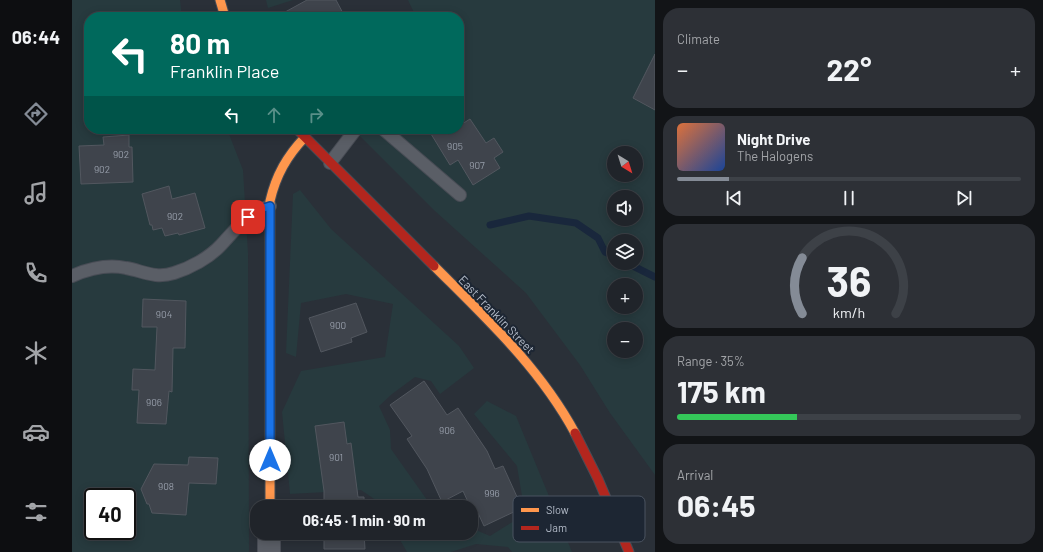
<!DOCTYPE html>
<html lang="en">
<head>
<meta charset="utf-8">
<style>
	body { margin:0; font-family:Barlow,sans-serif; background:#2d3036; color:#f1f3f6; height:100vh; display:flex; flex-direction:column; font-size:15px; white-space:nowrap }
	* { box-sizing:border-box; margin:0 }
	p { font-size:13px; color:#a2a4a8 }
	.icon { flex:none; width:22px; height:22px; fill:none; stroke:currentColor; stroke-width:2; stroke-linecap:round; stroke-linejoin:round }
	.map { position:relative; flex:1; overflow:hidden }
	.details { display:flex; flex-direction:column; gap:8px; padding:8px; background:#121417; width:388px }
	.details>* { flex:none }
	.guide { position:absolute; left:12px; top:12px; width:380px; height:122px; border-radius:16px; box-shadow:0 2px 10px #0003,0 0 0 1px #3d4147; background:#00695c; color:#fff; overflow:hidden }
	.needle { width:26px; rotate:142deg }
	.controls { position:absolute; left:535px; top:146px; display:grid; gap:8px }
	.controls a { display:grid; place-items:center; width:36px; height:36px; border-radius:50%; background:#20242a; box-shadow:0 2px 10px #0003,0 0 0 1px #3d4147; font-size:20px }
	.speed { position:absolute; left:12px; top:488px; display:flex; gap:8px; font-size:20px; font-weight:700; text-align:center }
	.speed>* { display:grid; place-content:center; width:52px; height:52px; border-radius:50%; background:#20242a; box-shadow:0 2px 10px #0003,0 0 0 1px #3d4147; line-height:1 }
	.speed .limit { border:2px solid #111; border-radius:6px; background:#fff; color:#111 }
	.pin { position:absolute; display:grid; place-items:center; width:34px; height:34px; color:#fff; margin:-17px; border-radius:8px; box-shadow:0 2px 6px #0006 }
	.me { position:absolute; width:44px; margin:-22px; rotate:0deg; stroke-linejoin:round; filter:drop-shadow(0 0 3px #0008) }
	.turn { display:flex; align-items:center; gap:14px; height:84px; padding:0 20px; font-size:18px }
	.turn .icon { width:52px; height:52px; stroke-width:2.5 }
	.turn b { display:block; font-size:28px; line-height:34px }
	.lanes { display:flex; align-items:center; height:38px; padding:0 20px; background:#0003; justify-content:center; gap:20px; direction:ltr }
	.lanes .off { opacity:.35 }
	.big { font-size:30px; font-weight:700; line-height:1.1 }
	.details .tile { flex:1; display:flex; flex-direction:column; justify-content:center; gap:6px; min-width:0; padding:0 14px; border-radius:16px; background:#2d3036 }
	.details .dial { align-items:center; gap:0 }
	.dial svg { height:104px; overflow:visible; fill:none; stroke:#3d4147; stroke-width:7; stroke-linecap:round; text-anchor:middle }
	.dial text { fill:#f1f3f6; stroke:none }
	.song { display:flex; align-items:center; gap:12px }
	.cover { width:48px; height:48px; border-radius:6px; background:linear-gradient(135deg,hsl(20 70% 55%),hsl(220 70% 35%)) }
	.played { height:4px; border-radius:2px; background:linear-gradient(90deg,#848b96 15%,#3d4147 15%) }
	.keys { display:flex; justify-content:space-around; direction:ltr }
	.heat { display:flex; justify-content:space-between; align-items:center; font-size:22px; direction:ltr }
	.charge { height:6px; border-radius:3px; background:linear-gradient(90deg,#34c759 35%,#3d4147 0) }
	.trip { position:absolute; left:178px; top:500px; width:228px; height:40px; border-radius:16px; background:#20242a; box-shadow:0 2px 10px #0003,0 0 0 1px #3d4147; font-weight:700; line-height:40px; text-align:center }
	main { display:flex; flex:1; min-height:0 }
	.tabs { display:flex; flex-direction:column; width:72px; justify-content:space-around; align-items:center; background:#0d0e11; color:#a2a4a8 }
	.tabs .icon { width:28px; height:28px }
	.tabs .on { color:#848b96 }
	.tabs b { font-size:18px; color:#f1f3f6 }
	.map>svg:first-child { display:block }
	.green { fill:#273a3e; fill-rule:evenodd }
	.lines { fill:none; stroke-linecap:round; stroke-linejoin:round }
	.stream { stroke:#19273c; stroke-width:7 }
	.building { fill:#3f444c; stroke:#52575f }
	.lane-casing { stroke:#484c55; stroke-width:14 }
	.street-casing { stroke:#484c55; stroke-width:24 }
	.slow-casing { stroke:#484c55; stroke-width:11 }
	.jam-casing { stroke:#484c55; stroke-width:11 }
	.lane { stroke:#5a5e66; stroke-width:12 }
	.street { stroke:#5a5e66; stroke-width:22 }
	.slow { stroke:#ff974d; stroke-width:9 }
	.jam { stroke:#b3261e; stroke-width:9 }
	.route-casing { stroke:#114b97; stroke-width:10 }
	.route { stroke:#1a73e8; stroke-width:7 }
	.labels { text-anchor:middle; dominant-baseline:central; stroke-width:4; stroke-linejoin:round; paint-order:stroke }
	.number-label { font-size:10px; fill:#979eaa }
	.street-label { font-size:12px; fill:#b4bcc9; stroke:#1d2633 }
	.key { fill:#1d2633; stroke:#4a5360; stroke-width:1 }
	.key-label { font-size:11px; fill:#b4bcc9 }
</style>
</head>
<body>
<main>
<nav class="tabs">
<b>06:44</b>
<svg class="icon on" aria-label="directions" viewBox="0 0 24 24"><path d="M12 3l9 9-9 9-9-9zM9 14v-3h6M13 9l2 2-2 2"/></svg>
<svg class="icon" aria-label="music" viewBox="0 0 24 24"><path d="M9 18V5l10-2v13"/><circle cx="6" cy="18" r="3"/><circle cx="16" cy="16" r="3"/></svg>
<svg class="icon" aria-label="phone" viewBox="0 0 24 24"><path d="M5 4h4l2 5-3 2q2 4 5 5l2-3 5 2v4C11 20 4 13 5 4z"/></svg>
<svg class="icon" aria-label="climate" viewBox="0 0 24 24"><path d="M12 3v18M4 7l16 10M4 17L20 7"/></svg>
<svg class="icon" aria-label="car" viewBox="0 0 24 24"><path d="M5 17H2v-5l4-1 3-4h7l3 4 3 1v5h-3M9 17h6M6 11h13"/><circle cx="7" cy="17" r="2"/><circle cx="17" cy="17" r="2"/></svg>
<svg class="icon" aria-label="filters" viewBox="0 0 24 24"><path d="M4 7h16M4 17h16"/><circle cx="9" cy="7" r="2"/><circle cx="15" cy="17" r="2"/></svg>
</nav>
<div class="map">
<svg width="583" height="552" viewBox="0 0 583 552">
	<rect width="100%" height="100%" fill="#2a3038"/>
	<g class="green">
		<path d="M0,0h108l2,17h-93v112h138l16,41 5,83 1,299h-177zM21,497h34v34h-34z"/>
		<polygon points="194,0 221,0 196,8"/>
		<path d="M336,0h247v475l-45,-62 -30,-48 -54,-72 -91,-82 -82,-82h106v-112h-43zM542,153h22v22h-22zM542,197h22v22h-22zM542,241h22v22h-22zM542,285h22v22h-22zM542,329h22v22h-22z"/>
		<polygon points="228,190 259,229 387,346 402,368 368,394 359,381 343,377 320,394 307,406 318,430 319,449 360,507 314,507 289,490 218,494 210,412 229,371 313,357 321,304 274,294 229,303 224,357 214,353 221,194"/>
		<polygon points="415,401 444,416 500,552 440,552 436,547 404,544 379,552 335,552 324,533 399,533 399,528 418,536 453,514 445,466 402,414"/>
	</g>
	<g class="lines">
		<g class="stream">
			<polyline points="418,225 457,216 504,223 526,238 533,252 542,256"/>
			<polyline points="555,263 583,277"/>
		</g>
	</g>
	<g class="building">
		<polygon points="235,0 264,0 273,17 204,17"/>
		<polygon points="583,54 583,110 561,98"/>
		<polygon points="398,119 414,143 422,138 431,152 422,158 428,168 401,185 386,160 378,165 356,129 387,129 387,126"/>
		<polygon points="57,135 57,147 60,147 61,182 9,184 7,146 32,145 31,137"/>
		<polygon points="97,186 100,199 123,193 133,228 107,235 106,233 93,236 90,228 81,230 80,225 78,225 70,194"/>
		<polygon points="71,299 114,301 113,348 101,348 100,392 97,391 94,424 65,423 67,390 60,390 61,369 83,370 85,327 70,327"/>
		<polygon points="284,303 295,332 279,338 280,342 249,352 237,318"/>
		<polygon points="352,381 375,415 386,408 415,451 423,469 431,466 446,499 442,502 446,510 412,526 406,513 402,515 391,491 370,502 355,469 335,439 340,436 318,405"/>
		<polygon points="272,422 275,444 279,443 286,497 292,497 292,507 252,507 252,491 243,426"/>
		<polygon points="117,457 146,458 144,484 117,483 114,515 80,513 77,504 75,504 69,489 82,464 116,465"/>
		<polygon points="252,533 292,533 293,549 252,549"/>
	</g>
	<g class="lines">
		<g class="lane-casing">
			<g id="lane">
				<polyline points="311,129 388,195"/>
				<polyline points="258,163 284,129"/>
				<path d="M0,276c16,-7 36,-12 54,-8 17,3 29,11 48,5 16,-5 35,-15 47,-28 15,-16 26,-32 49,-39"/>
			</g>
		</g>
		<g class="street-casing">
			<polyline id="street" points="197,552 197,533"/>
		</g>
		<g class="slow-casing">
			<g id="slow">
				<polyline points="148,0 153,17"/>
				<path d="M362,266c52,52 106,102 141,167"/>
				<path d="M198,507v-306c6,-26 17,-45 35,-64"/>
			</g>
		</g>
		<g class="jam-casing">
			<g id="jam">
				<polyline points="225,129 362,266"/>
				<polyline points="503,433 526,479 557,552"/>
			</g>
		</g>
		<use href="#lane" class="lane"/>
		<use href="#street" class="street"/>
		<use href="#slow" class="slow"/>
		<use href="#jam" class="jam"/>
	</g>
	<g class="lines">
		<g class="route-casing">
			<polyline id="route" points="176,217 185,210 198,206 198,460"/>
		</g>
		<use href="#route" class="route"/>
	</g>
	<g class="labels">
		<g class="number-label">
			<text x="383" y="146">905</text>
			<text x="49" y="154">902</text>
			<text x="405" y="165">907</text>
			<text x="30" y="169">902</text>
			<text x="103" y="216">902</text>
			<text x="92" y="314">904</text>
			<text x="266" y="325">900</text>
			<text x="82" y="402">906</text>
			<text x="375" y="430">906</text>
			<text x="264" y="457">901</text>
			<text x="94" y="486">908</text>
			<text x="420" y="493">996</text>
		</g>
		<g class="street-label">
			<text transform="translate(425 314) rotate(46)">East Franklin Street</text>
		</g>
	</g>
	<rect x="441" y="496" width="132" height="46" rx="6" class="key"/>
	<rect x="449" y="508" width="18" height="4" fill="#ff974d"/>
	<rect x="449" y="526" width="18" height="4" fill="#b3261e"/>
	<g class="key-label">
		<text x="474" y="514">Slow</text>
		<text x="474" y="532">Jam</text>
	</g>
</svg>
<div class="controls">
<a><svg class="needle" viewBox="-14 -14 28 28"><path d="M0-13l5 13h-10z" fill="#e53935"/><path d="M0 13l5-13h-10z" fill="#a2a4a8"/></svg></a>
<a><svg class="icon" aria-label="sound" viewBox="0 0 24 24"><path d="M4 9h4l5-4v14l-5-4H4zM17 9q2 3 0 6"/></svg></a>
<a><svg class="icon" aria-label="layers" viewBox="0 0 24 24"><path d="M12 4l9 5-9 5-9-5zM3 14l9 5 9-5"/></svg></a>
<a>+</a>
<a>−</a>
</div>
<div class="speed"><div class="limit">40</div></div>
<div class="pin" style="left:176px;top:217px;background:#d93025"><svg class="icon" aria-label="arrive" viewBox="0 0 24 24"><path d="M6 21V4h12l-3 4 3 4H6"/></svg></div>
<svg class="me" style="left:198px;top:460px" viewBox="-20 -20 40 40"><circle r="19" fill="#fff"/><path d="M0-13L10 11 0 6-10 11z" fill="#1a73e8"/></svg>
<div class="trip">06:45 · 1 min · 90 m</div>
<div class="guide">
<div class="turn"><svg class="icon" aria-label="left" viewBox="0 0 24 24"><path d="M17 20v-9H6M10 6l-5 5 5 5"/></svg><div><b>80 m</b>Franklin Place</div></div>
<div class="lanes"><svg class="icon" aria-label="left" viewBox="0 0 24 24"><path d="M17 20v-9H6M10 6l-5 5 5 5"/></svg><svg class="icon off" aria-label="ahead" viewBox="0 0 24 24"><path d="M12 20V5M6 11l6-6 6 6"/></svg><svg class="icon off" aria-label="right" viewBox="0 0 24 24"><path d="M7 20v-9h11M14 6l5 5-5 5"/></svg></div>
</div>
</div>
<section class="details">
<div class="tile"><p>Climate</p>
<div class="heat"><a>−</a><b class="big">22°</b><a>+</a></div>
</div>
<div class="tile">
<div class="song"><i class="cover"></i><div><b>Night Drive</b><p>The Halogens</p></div></div>
<div class="played"></div>
<div class="keys"><svg class="icon" aria-label="previous" viewBox="0 0 24 24"><path d="M18 5L8 12l10 7zM5 5v14"/></svg><svg class="icon" aria-label="pause" viewBox="0 0 24 24"><path d="M8 5v14M16 5v14"/></svg><svg class="icon" aria-label="next" viewBox="0 0 24 24"><path d="M6 5l10 7-10 7zM19 5v14"/></svg></div>
</div>
<div class="tile dial"><svg viewBox="0 0 100 80">
<path d="M14 69A42 42 0 1 1 86 69"/>
<path d="M14 69A42 42 0 0 1 14 26" stroke="#848b96"/>
<text x="50" y="56" font-size="32" font-weight="700">36</text>
<text x="50" y="72" font-size="11">km/h</text>
</svg></div>
<div class="tile"><p>Range · 35%</p><b class="big">175 km</b><div class="charge"></div></div>
<div class="tile"><p>Arrival</p><b class="big">06:45</b></div>
</section>
</main>
</body>
</html>
